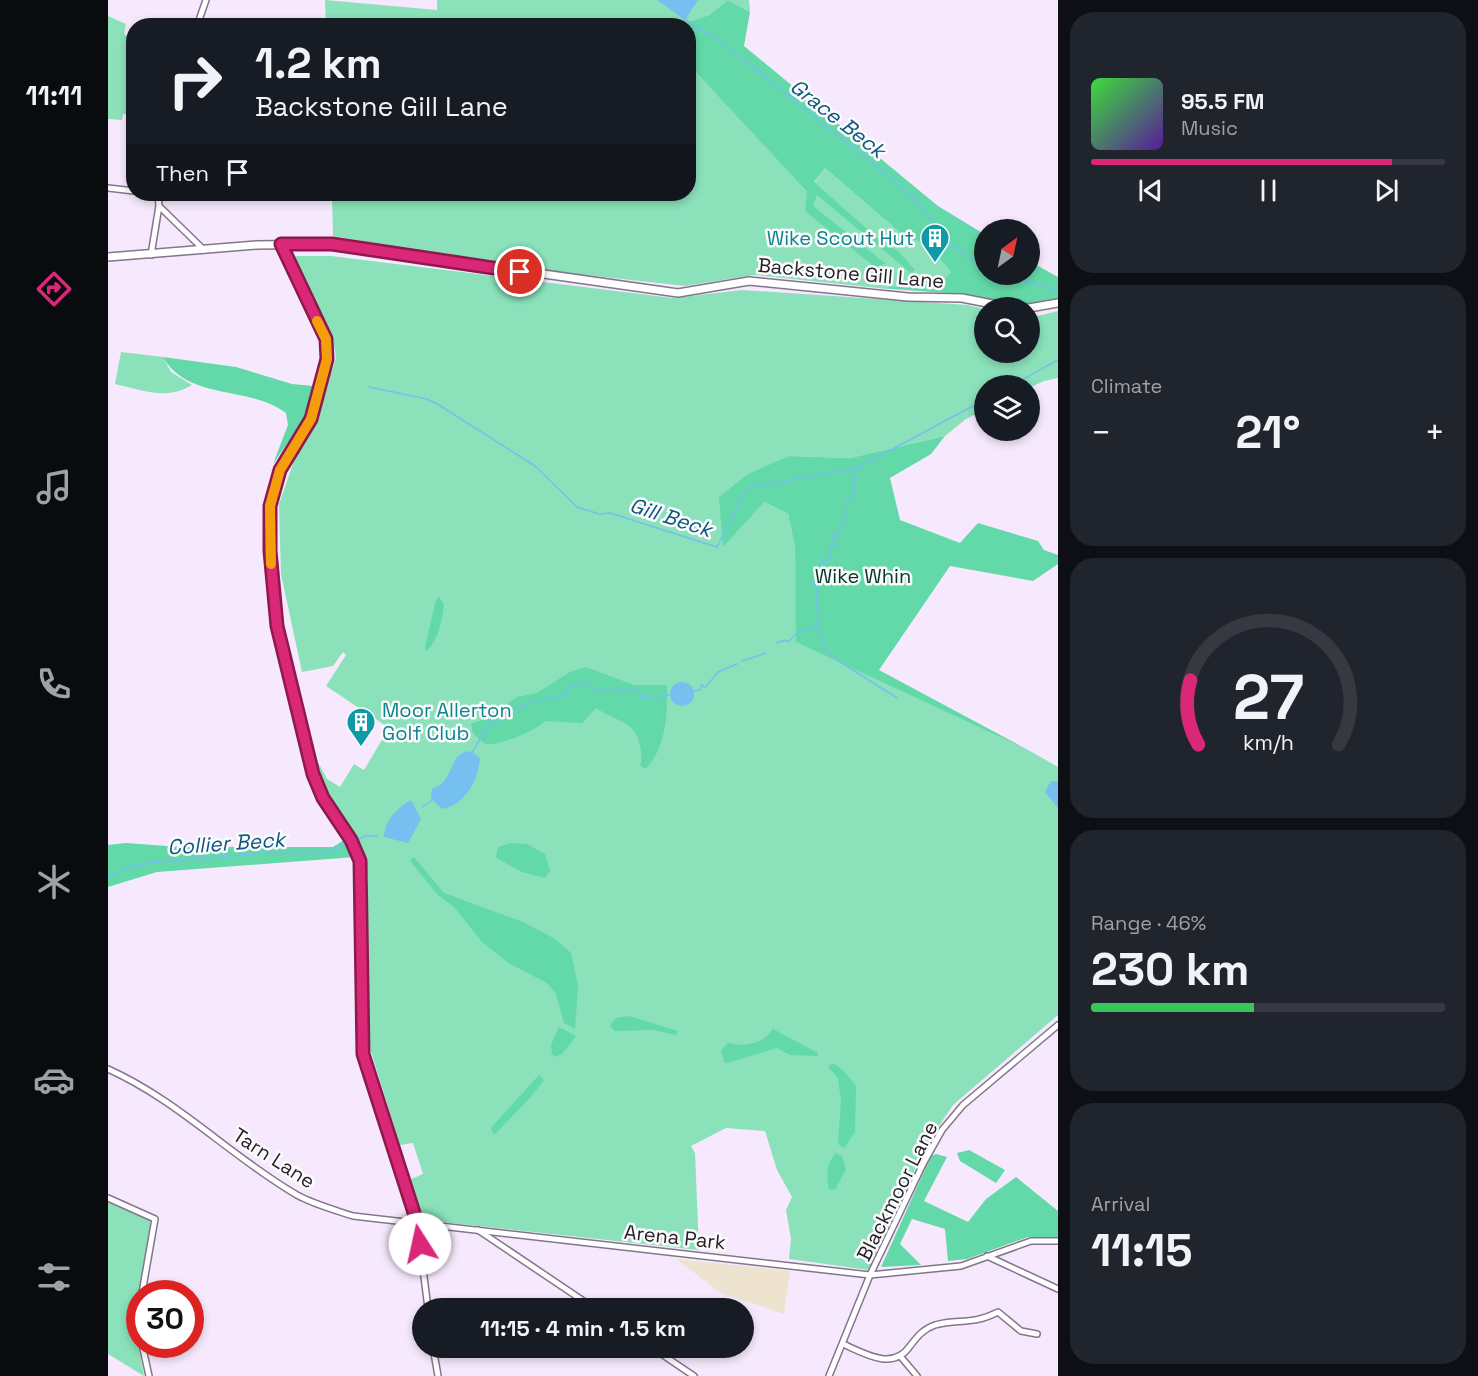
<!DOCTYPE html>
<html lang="en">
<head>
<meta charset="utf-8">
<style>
	body { margin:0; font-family:"Space Grotesk",sans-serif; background:#20242c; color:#f1f3f6; height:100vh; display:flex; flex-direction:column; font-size:22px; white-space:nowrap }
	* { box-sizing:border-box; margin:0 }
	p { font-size:20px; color:#9ea1a6 }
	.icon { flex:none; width:33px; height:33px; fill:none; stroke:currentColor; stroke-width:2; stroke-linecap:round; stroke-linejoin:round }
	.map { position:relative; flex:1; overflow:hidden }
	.drawer { display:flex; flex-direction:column; gap:12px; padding:12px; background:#0d0f14; width:420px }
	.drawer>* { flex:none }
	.top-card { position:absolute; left:18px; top:18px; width:570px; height:183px; border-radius:24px; box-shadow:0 3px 9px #0003; background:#171b24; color:#f1f3f6; overflow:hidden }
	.needle { width:39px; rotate:33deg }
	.fabs { position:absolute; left:866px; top:219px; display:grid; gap:12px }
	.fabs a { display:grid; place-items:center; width:66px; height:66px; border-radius:50%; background:#171b24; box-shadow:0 3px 9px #0003; font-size:30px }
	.speed { position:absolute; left:18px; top:1280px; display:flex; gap:12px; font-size:30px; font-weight:700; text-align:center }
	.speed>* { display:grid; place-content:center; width:78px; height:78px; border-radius:50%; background:#171b24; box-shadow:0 3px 9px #0003; line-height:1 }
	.speed .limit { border:9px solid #d22; background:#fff; color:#111 }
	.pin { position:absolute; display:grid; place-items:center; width:51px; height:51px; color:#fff; margin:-26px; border:3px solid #fff; border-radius:50%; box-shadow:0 2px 6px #0007 }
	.me { position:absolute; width:66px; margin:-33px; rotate:350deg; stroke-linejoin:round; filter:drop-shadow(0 0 4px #0008) }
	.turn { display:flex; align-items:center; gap:21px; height:126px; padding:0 30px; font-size:27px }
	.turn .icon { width:78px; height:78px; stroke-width:2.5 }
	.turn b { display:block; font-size:42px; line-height:51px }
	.then { display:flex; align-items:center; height:57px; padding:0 30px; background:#0003; gap:12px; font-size:22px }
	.big { font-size:45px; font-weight:700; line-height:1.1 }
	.drawer .card { flex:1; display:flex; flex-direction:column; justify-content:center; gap:9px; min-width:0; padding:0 21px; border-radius:24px; background:#20242c }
	.drawer .dial { align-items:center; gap:0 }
	.dial svg { height:156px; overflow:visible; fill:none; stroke:#363941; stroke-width:7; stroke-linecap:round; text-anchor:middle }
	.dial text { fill:#f1f3f6; stroke:none }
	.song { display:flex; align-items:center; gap:18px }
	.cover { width:72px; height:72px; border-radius:9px; background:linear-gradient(135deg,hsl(120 70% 55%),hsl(270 70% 35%)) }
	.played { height:6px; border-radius:3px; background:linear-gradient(90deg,#db2777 85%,#363941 85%) }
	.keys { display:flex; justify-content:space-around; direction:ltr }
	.heat { display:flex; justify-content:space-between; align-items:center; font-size:33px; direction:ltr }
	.charge { height:9px; border-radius:4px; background:linear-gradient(90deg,#34c759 46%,#363941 0) }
	.trip { position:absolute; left:304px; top:1298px; width:342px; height:60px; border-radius:30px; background:#171b24; box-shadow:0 3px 9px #0003; font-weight:700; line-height:60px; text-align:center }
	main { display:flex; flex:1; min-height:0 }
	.tabs { display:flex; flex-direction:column; width:108px; justify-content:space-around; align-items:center; background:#090b0e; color:#9ea1a6 }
	.tabs .icon { width:42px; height:42px }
	.tabs .on { color:#db2777 }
	.tabs b { font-size:27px; color:#f1f3f6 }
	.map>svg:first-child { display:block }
	.commercial { fill:#ede3ce }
	.green { fill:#8ae1ba }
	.forest { fill:#63d9a9 }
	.water { fill:#76bff1 }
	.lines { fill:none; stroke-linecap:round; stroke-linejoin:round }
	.stream { stroke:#76bff1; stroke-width:1.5 }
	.minor-casing { stroke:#84758c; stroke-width:8 }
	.tertiary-casing { stroke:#84758c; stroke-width:10 }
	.minor { stroke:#fff; stroke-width:5 }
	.tertiary { stroke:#fff; stroke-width:7 }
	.route-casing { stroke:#8e194d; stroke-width:15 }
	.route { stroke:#db2777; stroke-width:10 }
	.slow { stroke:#f59e0b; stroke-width:10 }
	.labels { text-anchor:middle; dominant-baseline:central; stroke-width:5; stroke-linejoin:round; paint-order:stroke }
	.culture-label { font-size:20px; fill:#0d838f; stroke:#fbfbfb; text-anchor:end }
	.street-label { font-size:20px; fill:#262029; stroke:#fbfbfb }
	.park-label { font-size:20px; fill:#023826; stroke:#fbfbfb }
	.water-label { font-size:21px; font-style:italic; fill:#0b5780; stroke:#fbfbfb }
</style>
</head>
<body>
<main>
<nav class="tabs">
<b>11:11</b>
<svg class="icon on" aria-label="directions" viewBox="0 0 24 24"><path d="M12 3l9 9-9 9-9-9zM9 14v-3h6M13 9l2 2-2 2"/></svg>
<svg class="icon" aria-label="music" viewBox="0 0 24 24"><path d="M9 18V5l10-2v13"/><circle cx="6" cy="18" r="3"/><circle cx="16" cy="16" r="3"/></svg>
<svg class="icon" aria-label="phone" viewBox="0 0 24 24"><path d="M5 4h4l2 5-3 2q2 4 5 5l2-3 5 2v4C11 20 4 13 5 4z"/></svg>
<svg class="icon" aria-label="climate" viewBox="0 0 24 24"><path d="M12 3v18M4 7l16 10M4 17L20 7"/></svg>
<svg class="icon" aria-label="car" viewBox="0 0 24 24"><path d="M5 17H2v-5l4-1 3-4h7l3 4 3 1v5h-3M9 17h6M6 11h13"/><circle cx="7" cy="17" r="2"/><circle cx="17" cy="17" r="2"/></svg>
<svg class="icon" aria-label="filters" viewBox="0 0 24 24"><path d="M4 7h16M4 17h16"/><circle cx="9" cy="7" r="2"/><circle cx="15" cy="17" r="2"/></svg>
</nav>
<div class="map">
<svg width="950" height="1376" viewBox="0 0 950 1376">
	<rect width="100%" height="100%" fill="#f6e9fd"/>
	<polygon class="commercial" points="568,1259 682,1271 676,1314 613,1293"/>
	<g class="green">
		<polygon points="217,0 329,10 329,0 641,0 642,12 620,0 601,15 576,25 218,26"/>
		<polygon points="0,16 18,24 16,34 25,40 25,115 15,114 14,120 0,119"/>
		<polygon points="581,65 699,192 717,168 797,237 819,244 843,272 836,279 814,275 797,286 770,288 646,275 577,286 424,269 225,236 224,194 580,194"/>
		<polygon points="185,256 223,256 565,298 634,290 860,305 876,309 876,352 921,352 921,318 950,311 950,378 936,381 921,388 921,386 876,386 876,410 858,419 837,436 742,458 681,456 656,502 680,514 687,548 689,642 922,751 950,767 950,1015 845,1105 818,1145 761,1270 681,1259 683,1239 678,1210 684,1197 669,1170 657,1131 618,1128 583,1146 587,1153 591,1250 325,1221 314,1213 303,1179 315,1174 305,1143 292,1145 260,1042 260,875 251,843 220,796 205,753 219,779 232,787 246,764 256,770 281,728 218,686 238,655 235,652 225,666 194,672 173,574 171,504 188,455 208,419 228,358 225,338"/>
		<path d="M13,352l42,5 8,15 21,13c-26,16 -50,5 -77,-1z"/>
		<polygon points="0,1202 43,1221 26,1320 36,1376 0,1354"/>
	</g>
	<g class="forest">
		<polygon points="620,0 642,12 636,46 830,206 876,234 876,274 921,274 921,261 950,277 950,300 911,307 852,294 770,288 797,286 814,275 836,279 843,272 819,244 797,237 717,168 706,182 768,237 790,251 807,270 803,273 709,195 705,206 778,264 767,267 697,211 699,192 581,65 580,26 576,24 601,15"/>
		<path d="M55,357l73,10 56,17 22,2 -10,33 -31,45 15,-39 -2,-12c-38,-28 -98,-12 -123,-56z"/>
		<polygon points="837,436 823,454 782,478 792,520 852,543 870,523 930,541 936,550 950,555 950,564 925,581 842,566 771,670 922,751 688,642 687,548 680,514 656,502 615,547 611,497 640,474 681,456 742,458"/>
		<path d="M331,597l5,7c-2,16 -5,34 -17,47l-2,-2 1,-7 10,-42z"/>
		<path d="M478,667l48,18h33c1,28 -1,65 -22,84l-5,-4c3,-7 1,-12 0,-19 -4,-25 -25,-25 -44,-38l-14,15 -37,-2c-10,10 -46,25 -60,23l-12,-11 -2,-9 16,-6 30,-21 20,-4 33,-21z"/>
		<polygon points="239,838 247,857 49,872 0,887 0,845 18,843 72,847 225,847"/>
		<polygon points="402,843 419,844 437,854 442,871 437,878 414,872 388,858 390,847"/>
		<polygon points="306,857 336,893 415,922 447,939 463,953 470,986 467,1029 456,1023 448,994 439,983 402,964 374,942 346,907 329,894 302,861"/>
		<polygon points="521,1016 570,1031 568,1035 545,1030 506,1031 502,1025 508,1018"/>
		<polygon points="451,1027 468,1036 455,1053 448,1057 444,1054 443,1045"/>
		<path d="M665,1029l45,24v3l-28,-1 -13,-7 -50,15 -3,-2 -3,-11 7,-7c18,4 33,2 45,-14z"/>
		<polygon points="725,1063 736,1071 748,1086 747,1132 736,1148 730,1144 733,1101 730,1078 720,1067"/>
		<polygon points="431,1075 436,1080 422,1098 386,1135 383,1128"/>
		<polygon points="861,1150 897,1170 888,1183 852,1161 849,1153"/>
		<path d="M728,1153l6,3 4,13 -11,21 -6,-1c-3,-13 -3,-26 7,-36z"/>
		<polygon points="828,1154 839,1157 816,1201 860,1222 878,1199 908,1177 950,1211 950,1237 920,1237 859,1259 840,1261 837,1229 804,1219 792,1244 813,1265 773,1267 823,1156"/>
	</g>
	<g class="water">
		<polygon points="549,0 590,0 577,20"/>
		<circle cx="574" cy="694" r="12"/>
		<path d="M362,751l10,7c-2,23 -15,47 -38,51l-11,-11 1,-9c25,-9 14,-34 38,-38z"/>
		<polygon points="943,781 950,781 950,808 937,792"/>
		<path d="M303,800l10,19 -13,24 -24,-6c1,-17 12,-28 27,-37z"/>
	</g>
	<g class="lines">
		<g class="stream">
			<polyline points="576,19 618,45 805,196 840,241 876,269"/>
			<polyline points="884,274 950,290"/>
			<polyline points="903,386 950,360"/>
			<polyline points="261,387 319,399 331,405 427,466 469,507 491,514 502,513 609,547 639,488 751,467 876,400"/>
			<polyline points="711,627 716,639 715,647 723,656 789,698"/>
			<polyline points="668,643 677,640 680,642 690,632 710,626 712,612 708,607 710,604 707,599 711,591 706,584 714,559 721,561 723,555 720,549 728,544 723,538 725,535 728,538 736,522 738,500 742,502 748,486 746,481 750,468"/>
			<polyline points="634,661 658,653"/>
			<polyline points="583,692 591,690 594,685 597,688 610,672 629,664"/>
			<path d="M364,753l17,-30 11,-4 8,-9c20,-2 28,-14 49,-12l2,-4 5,3 4,-9 17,-7 11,11c16,-7 23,2 37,-2l7,3v4l11,-1 4,2 14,-3"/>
			<polyline points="314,807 326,799"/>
			<polyline points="249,840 257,836 269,836"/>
			<polyline points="0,877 20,867 40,863 156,853 216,853 240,845"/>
		</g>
		<g class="minor-casing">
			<g id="minor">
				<polyline points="89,26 98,0"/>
				<polyline points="0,188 26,191"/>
				<polyline points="51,206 96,250"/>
				<polyline points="173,244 218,339 219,359 203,419 172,470 162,506 162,551 169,626 205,774 215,798 244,840 252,861 256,1054 309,1222 320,1308"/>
				<polyline points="43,255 51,206 50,194"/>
				<path d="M0,1069c71,32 122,87 189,126 16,9 38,15 56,21l517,59 91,-9 70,-25h27"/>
				<polyline points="0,1198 47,1219 34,1293"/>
				<polyline points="370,1230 486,1308"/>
				<polyline points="879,1256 950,1289"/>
				<polyline points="32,1307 29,1320 32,1332"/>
				<polyline points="34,1344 41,1376"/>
				<path d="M735,1344c22,10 50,27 67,2 7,-9 13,-17 25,-21 23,-7 36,1 63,-13l23,19 16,3"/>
				<polyline points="325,1347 330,1376"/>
				<polyline points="543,1347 586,1376"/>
				<polyline points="793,1357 809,1376"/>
				<polyline points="721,1376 762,1275 816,1162 834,1130 855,1105 950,1025"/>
			</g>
		</g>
		<g class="tertiary-casing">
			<g id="tertiary">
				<polyline points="0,257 149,245 224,244 570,293 641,281 800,297 854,298 905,308"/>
				<polyline points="921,308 950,303"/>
			</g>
		</g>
		<use href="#minor" class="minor"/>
		<use href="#tertiary" class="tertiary"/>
	</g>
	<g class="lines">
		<g class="route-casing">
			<polyline id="route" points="312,1244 309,1222 255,1054 252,861 243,840 215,798 205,774 169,626 162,551 162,506 172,470 203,419 219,359 218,339 173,244 224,244 412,272"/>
		</g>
		<use href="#route" class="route"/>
		<polyline class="slow" points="163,564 162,506 172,470 203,419 219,359 218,339 209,321"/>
	</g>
	<defs>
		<g id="building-pin" transform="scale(1.5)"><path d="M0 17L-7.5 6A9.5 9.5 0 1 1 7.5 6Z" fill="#0f9aa8" stroke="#fbfbfb"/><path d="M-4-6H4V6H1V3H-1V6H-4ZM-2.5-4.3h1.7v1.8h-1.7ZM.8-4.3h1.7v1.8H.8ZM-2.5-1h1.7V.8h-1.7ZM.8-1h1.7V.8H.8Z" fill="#fff"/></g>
	</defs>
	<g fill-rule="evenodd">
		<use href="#building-pin" x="827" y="238"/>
		<use href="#building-pin" x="253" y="722"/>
	</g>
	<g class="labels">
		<g class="culture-label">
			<text x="806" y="238">Wike Scout Hut</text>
			<text x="274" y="710" text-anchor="start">Moor Allerton<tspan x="274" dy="23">Golf Club</tspan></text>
		</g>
		<g class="street-label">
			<text transform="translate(743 273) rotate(5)">Backstone Gill Lane</text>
			<text transform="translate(166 1158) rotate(33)">Tarn Lane</text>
			<text transform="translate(789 1191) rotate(-63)">Blackmoor Lane</text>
			<text transform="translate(567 1237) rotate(6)">Arena Park</text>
		</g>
		<g class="park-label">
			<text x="755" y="576">Wike Whin</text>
		</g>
		<g class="water-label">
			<text transform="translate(730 118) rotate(38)">Grace Beck</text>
			<text transform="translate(563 517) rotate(18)">Gill Beck</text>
			<text transform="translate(118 843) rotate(-4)">Collier Beck</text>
		</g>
	</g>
</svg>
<div class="fabs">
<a><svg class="needle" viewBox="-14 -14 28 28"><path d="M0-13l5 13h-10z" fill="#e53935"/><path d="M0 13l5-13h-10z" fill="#9ea1a6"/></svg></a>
<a><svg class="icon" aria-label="search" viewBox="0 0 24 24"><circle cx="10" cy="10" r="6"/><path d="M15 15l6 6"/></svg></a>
<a><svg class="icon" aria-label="layers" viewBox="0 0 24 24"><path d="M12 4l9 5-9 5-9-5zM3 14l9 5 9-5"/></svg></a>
</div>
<div class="speed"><div class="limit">30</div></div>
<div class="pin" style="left:412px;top:272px;background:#d93025"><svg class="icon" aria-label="arrive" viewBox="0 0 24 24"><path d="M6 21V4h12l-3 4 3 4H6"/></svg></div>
<svg class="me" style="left:312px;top:1244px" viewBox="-20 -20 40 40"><circle r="19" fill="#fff"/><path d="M0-13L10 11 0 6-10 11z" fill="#db2777"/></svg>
<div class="trip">11:15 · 4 min · 1.5 km</div>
<div class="top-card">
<div class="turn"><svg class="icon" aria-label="right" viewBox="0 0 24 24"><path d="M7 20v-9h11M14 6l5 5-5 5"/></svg><div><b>1.2 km</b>Backstone Gill Lane</div></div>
<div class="then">Then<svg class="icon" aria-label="arrive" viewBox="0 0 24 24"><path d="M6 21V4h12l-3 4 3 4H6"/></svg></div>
</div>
</div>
<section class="drawer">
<div class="card">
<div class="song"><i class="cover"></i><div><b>95.5 FM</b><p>Music</p></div></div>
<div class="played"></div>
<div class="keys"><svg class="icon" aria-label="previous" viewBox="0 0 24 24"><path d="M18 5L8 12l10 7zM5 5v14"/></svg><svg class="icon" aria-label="pause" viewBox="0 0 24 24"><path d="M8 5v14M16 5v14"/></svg><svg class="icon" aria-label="next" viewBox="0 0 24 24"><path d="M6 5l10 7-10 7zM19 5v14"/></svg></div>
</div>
<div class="card"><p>Climate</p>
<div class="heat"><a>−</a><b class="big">21°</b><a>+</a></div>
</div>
<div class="card dial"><svg viewBox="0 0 100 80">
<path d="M14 69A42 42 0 1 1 86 69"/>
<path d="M14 69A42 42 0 0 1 10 36" stroke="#db2777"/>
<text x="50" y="56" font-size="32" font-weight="700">27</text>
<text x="50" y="72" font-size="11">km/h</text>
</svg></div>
<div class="card"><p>Range · 46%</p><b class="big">230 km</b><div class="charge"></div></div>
<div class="card"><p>Arrival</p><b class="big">11:15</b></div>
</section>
</main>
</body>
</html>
